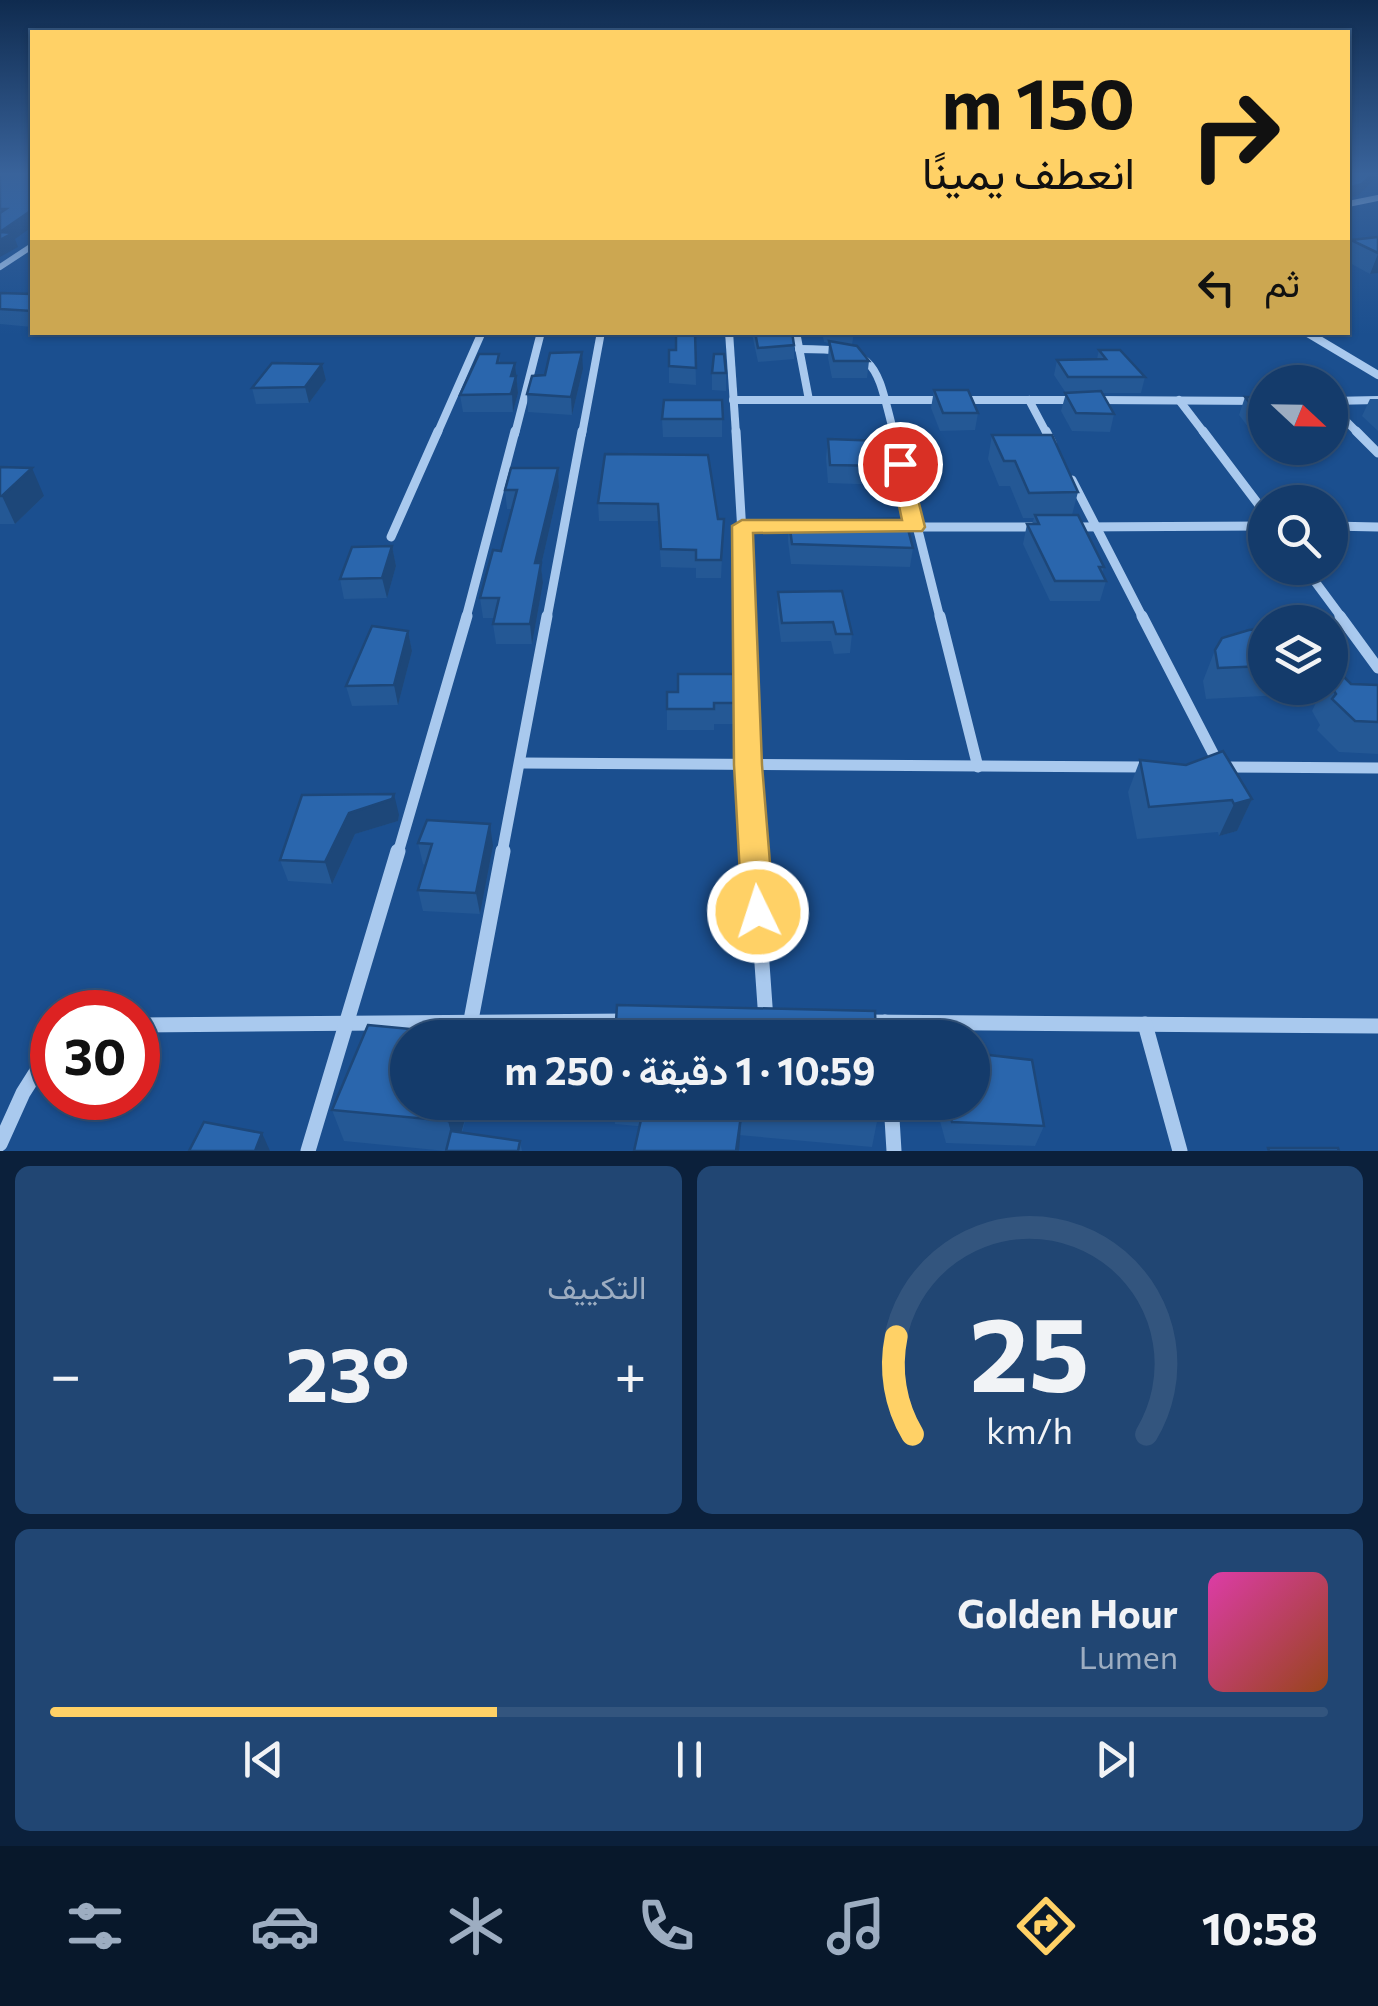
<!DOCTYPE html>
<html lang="ar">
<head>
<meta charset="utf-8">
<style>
	body { margin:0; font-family:Commissioner,Vazirmatn,sans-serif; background:#214673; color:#f1f3f6; direction:rtl; height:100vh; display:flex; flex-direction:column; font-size:38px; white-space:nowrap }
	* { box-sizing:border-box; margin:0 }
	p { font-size:32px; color:#9dadc1 }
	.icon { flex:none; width:55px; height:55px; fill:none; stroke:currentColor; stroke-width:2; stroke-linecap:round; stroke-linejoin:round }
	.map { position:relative; height:1151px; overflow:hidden; direction:ltr }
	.details { display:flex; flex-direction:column; gap:15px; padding:15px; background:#0b203b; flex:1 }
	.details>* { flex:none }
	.banner { position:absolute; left:30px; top:30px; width:1320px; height:305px; border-radius:0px; box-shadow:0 2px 8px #0004,0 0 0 2px #33557e; direction:rtl; background:#ffd166; color:#111; overflow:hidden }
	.needle { width:65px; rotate:112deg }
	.fabs { position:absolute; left:1248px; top:365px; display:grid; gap:20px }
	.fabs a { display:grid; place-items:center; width:100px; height:100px; border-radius:50%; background:#143b6b; box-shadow:0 2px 8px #0004,0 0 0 2px #33557e; font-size:50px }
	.speed { position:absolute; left:30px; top:990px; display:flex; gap:20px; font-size:50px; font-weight:700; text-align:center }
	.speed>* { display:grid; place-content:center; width:130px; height:130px; border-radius:50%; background:#143b6b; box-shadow:0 2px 8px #0004,0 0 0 2px #33557e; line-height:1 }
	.speed .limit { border:15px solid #d22; background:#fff; color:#111 }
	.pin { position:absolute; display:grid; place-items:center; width:85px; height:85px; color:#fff; margin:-42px; border:5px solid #fff; border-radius:50%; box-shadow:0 2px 10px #0007 }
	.me { position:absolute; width:110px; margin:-55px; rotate:356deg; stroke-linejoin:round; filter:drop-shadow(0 0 8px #0008) }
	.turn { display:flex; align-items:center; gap:35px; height:210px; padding:0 50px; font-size:45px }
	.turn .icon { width:130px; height:130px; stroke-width:2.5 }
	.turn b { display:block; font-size:70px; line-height:85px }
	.then { display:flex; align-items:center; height:95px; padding:0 50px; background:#0003; gap:20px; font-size:38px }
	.big { font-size:75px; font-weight:700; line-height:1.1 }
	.details .card { flex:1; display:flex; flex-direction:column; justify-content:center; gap:15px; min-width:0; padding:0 35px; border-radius:15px; background:#214673 }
	.details .dial { align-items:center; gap:0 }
	.dial svg { height:260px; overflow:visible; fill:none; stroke:#33557e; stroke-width:7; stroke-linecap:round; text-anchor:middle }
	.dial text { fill:#f1f3f6; stroke:none }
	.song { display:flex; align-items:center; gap:30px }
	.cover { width:120px; height:120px; border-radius:15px; background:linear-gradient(135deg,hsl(320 70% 55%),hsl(20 70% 35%)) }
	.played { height:10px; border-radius:5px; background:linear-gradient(90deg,#ffd166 35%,#33557e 35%) }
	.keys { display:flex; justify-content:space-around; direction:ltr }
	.heat { display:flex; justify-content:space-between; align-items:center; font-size:55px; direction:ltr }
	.details .tiles { flex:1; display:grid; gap:15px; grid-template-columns:1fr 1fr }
	.card:last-child { grid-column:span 2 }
	.trip { position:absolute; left:390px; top:1020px; width:600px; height:100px; border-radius:50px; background:#143b6b; box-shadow:0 2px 8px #0004,0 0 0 2px #33557e; font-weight:700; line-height:100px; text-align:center; direction:rtl }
	.tabs { display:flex; height:160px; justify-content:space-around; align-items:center; background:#08182b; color:#9dadc1 }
	.tabs .icon { width:70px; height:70px }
	.tabs .selected { color:#ffd166 }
	.tabs b { font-size:45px; color:#f1f3f6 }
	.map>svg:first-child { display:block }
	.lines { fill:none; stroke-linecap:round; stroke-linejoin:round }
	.minor-far4 { stroke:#a9c9ee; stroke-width:6 }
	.minor-far3 { stroke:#a9c9ee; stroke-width:8 }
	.minor-far2 { stroke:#a9c9ee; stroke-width:9 }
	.minor-far1 { stroke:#a9c9ee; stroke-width:11 }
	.minor { stroke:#a9c9ee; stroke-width:15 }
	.wall { fill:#245895 }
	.shaded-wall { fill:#1d4779 }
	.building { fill:#2a66ad; stroke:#1d4779; stroke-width:2.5 }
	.route { fill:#ffd166; stroke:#a68842; stroke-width:2.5 }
</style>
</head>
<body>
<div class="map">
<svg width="1378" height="1151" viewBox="0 0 1378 1151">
	<rect width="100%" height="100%" fill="#1b4f8f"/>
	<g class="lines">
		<g class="minor-far4">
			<polyline points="1348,204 1378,198"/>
			<polyline points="0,267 32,246"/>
		</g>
		<g class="minor-far3">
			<polyline points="729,332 736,434"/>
			<polyline points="796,332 809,400"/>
			<polyline points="1306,332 1378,375"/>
			<path d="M799,349c79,0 76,11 95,85"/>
			<polyline points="733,400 944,400"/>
			<polyline points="961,400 1074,400"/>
			<polyline points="1029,400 1047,434"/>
			<polyline points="1096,400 1265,401"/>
			<polyline points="1179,400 1205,434"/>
			<polyline points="1330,401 1378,400"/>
			<polyline points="1330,405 1359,434"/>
			<polyline points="437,434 482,332"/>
			<polyline points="515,434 541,332"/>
			<polyline points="582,434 601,332"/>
		</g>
		<g class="minor-far2">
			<polyline points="736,431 747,618"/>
			<polyline points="893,431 940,618"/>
			<polyline points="1046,431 1052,443"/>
			<polyline points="1203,431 1265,513"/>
			<polyline points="1356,431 1378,453"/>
			<polyline points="1072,480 1143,618"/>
			<polyline points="742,526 801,526"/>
			<polyline points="1330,526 1378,527"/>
			<polyline points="893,527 1036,527"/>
			<polyline points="1073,527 1265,526"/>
			<polyline points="391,537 438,431"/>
			<polyline points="1305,568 1342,618"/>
			<polyline points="466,618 515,431"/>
			<polyline points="547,618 582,431"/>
		</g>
		<g class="minor-far1">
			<polyline points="747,616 748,765 754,853"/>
			<polyline points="940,616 978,767"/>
			<polyline points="1142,616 1218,763"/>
			<polyline points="1340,616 1378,668"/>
			<polyline points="522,763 1146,767"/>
			<polyline points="1223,767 1378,768"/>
			<polyline points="398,853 467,616"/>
			<polyline points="502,853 547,616"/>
		</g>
		<g class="minor">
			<polyline points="754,851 766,1020"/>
			<polyline points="471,1020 503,851"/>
			<polyline points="864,1022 1378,1026"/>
			<polyline points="885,1022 886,1038"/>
			<polyline points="1145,1024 1180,1151"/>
			<polyline points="138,1025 627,1021"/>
			<polyline points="891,1102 894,1151"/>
			<polyline points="0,1144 23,1093 52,1047"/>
			<polyline points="308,1151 398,851"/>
		</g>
	</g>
	<g class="wall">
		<polygon points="1378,237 1378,273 1370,274 1348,262 1348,250 1351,240"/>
		<polygon points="0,293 32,294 32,327 0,324"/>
		<polygon points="695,332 696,385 669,383 669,350 676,350"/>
		<polygon points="744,332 792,332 794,345 794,359 758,362 752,334"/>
		<polygon points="822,332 854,332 852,345 869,361 867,378 832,378 828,358 829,343 824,342"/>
		<polygon points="1099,350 1145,377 1141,393 1102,393 1114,414 1110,432 1072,431 1061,411 1066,393 1054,375 1057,360 1097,359"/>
		<polygon points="499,354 500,363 515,363 518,393 513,412 463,412 460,395"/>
		<polygon points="322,364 326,380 309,403 256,404 252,388"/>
		<polygon points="583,369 572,415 528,412 527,394 545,375"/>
		<polygon points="712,373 726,373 726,391 712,390"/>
		<polygon points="934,390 978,413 975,430 940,431 931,408"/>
		<polygon points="1245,397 1265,398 1265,433 1252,432 1239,415"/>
		<polygon points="1370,399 1378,399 1378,431 1362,416"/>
		<polygon points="722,400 722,437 663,437 662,419"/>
		<polygon points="992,435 1078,492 1072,515 1104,567 1102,573 1106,581 1100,601 1050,601 1023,544 1027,524 1032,524 1034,518 1023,518 1010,486 999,486 988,459"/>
		<polygon points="828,439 887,466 885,485 828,483 826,458"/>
		<polygon points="605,454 718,519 723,537 721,578 696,578 696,568 661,567 658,521 599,521 598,503"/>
		<polygon points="0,467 44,496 15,524 0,524"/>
		<polygon points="558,468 559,487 541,566 543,583 532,644 496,644 493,624 495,618 483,618 480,598 501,551 512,509 507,509 505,490"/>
		<polygon points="789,521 913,548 910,567 791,564 788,541"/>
		<polygon points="392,546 396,566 387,598 344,599 340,579"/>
		<polygon points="842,591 852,634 850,653 834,654 831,641 781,642 777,611 778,592"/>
		<polygon points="1265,628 1265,688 1288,688 1284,695 1206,699 1203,681 1215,650"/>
		<polygon points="408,631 412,651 398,705 352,706 346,686"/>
		<polygon points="1330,679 1351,684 1378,685 1378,754 1339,752 1317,730 1320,725 1312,711 1323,688 1330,688"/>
		<polygon points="678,692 734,703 733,724 714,724 714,730 667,730 667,709"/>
		<polygon points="1140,760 1252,799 1237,831 1219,836 1218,832 1137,839 1128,792"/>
		<polygon points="399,815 398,821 355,834 332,884 288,881 280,860"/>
		<polygon points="418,843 493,846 480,914 423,911 418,890 425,865 423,864"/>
		<polygon points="368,1025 474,1035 474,1038 408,1038 408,1102 470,1102 462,1133 520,1141 522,1151 446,1151 344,1141 332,1110"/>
		<polygon points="613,1102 879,1102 879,1111 872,1147 615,1124"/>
		<polygon points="945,1102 972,1102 1044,1126 1035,1146 946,1143 940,1121"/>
	</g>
	<g class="shaded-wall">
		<polygon points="1374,173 1378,173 1378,175 1359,195 1348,198 1348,188"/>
		<polygon points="32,210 32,227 15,239 18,247 0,257 0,232"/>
		<polygon points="1378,254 1378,273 1370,274"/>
		<polygon points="582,352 583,369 572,415 571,397"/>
		<polygon points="515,363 518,393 513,412 511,376"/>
		<polygon points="322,364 326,380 309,403 305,387"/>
		<polygon points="32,468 44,496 15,524 2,496"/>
		<polygon points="558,468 559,487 541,566 543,583 532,644 530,624 535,563"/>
		<polygon points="392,546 396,566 387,598 382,578"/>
		<polygon points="408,631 412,651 398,705 394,685"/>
		<polygon points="394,794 399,815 398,821 355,834 332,884 325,862 349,813"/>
		<polygon points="1252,799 1237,831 1219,836 1234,804"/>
		<polygon points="490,824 493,846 480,914 476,893"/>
		<polygon points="454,1102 470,1102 456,1151 448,1121"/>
		<polygon points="743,1102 739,1151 736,1151"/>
		<polygon points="262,1133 270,1151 255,1151"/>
	</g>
	<g class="building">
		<polygon points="0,173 32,173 32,210 0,232 0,213 6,209 0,209"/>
		<polygon points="1348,173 1374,173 1362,184 1348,188"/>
		<polygon points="0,232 13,233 0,240"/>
		<polygon points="1378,237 1378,253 1351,240"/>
		<polygon points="0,293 32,294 32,311 0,309"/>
		<polygon points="676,332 695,332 696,368 669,366 669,350 676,350"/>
		<polygon points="755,332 792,332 794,345 758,348"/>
		<polygon points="829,341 857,346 869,361 834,361"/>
		<polygon points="1099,350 1120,350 1145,377 1068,377 1057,360 1106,359"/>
		<polygon points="582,352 571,397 527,394 532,376 545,375 550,353"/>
		<polygon points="479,354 499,354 497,363 515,363 511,376 516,376 511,394 460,395"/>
		<polygon points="714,354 724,354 726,373 712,373"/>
		<polygon points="272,363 322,364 305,387 252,388"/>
		<polygon points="934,390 968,390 978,413 943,413"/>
		<polygon points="1101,391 1114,414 1076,413 1065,393"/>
		<polygon points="1245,397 1265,398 1265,415 1258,414"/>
		<polygon points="664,400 722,400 723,419 662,419"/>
		<polygon points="992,435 1052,435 1078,492 1029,493 1015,461 1004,461"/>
		<polygon points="828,439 883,441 887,466 830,465"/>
		<polygon points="605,454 708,455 718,519 724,519 721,560 696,560 696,550 661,549 658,504 598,503"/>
		<polygon points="0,467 32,468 2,496 0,496"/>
		<polygon points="511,468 558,468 535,563 541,563 530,624 493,624 499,598 480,598 493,550 501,551 517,490 505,490"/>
		<polygon points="1035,515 1078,515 1104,567 1099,567 1106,581 1055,581 1027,524 1039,524"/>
		<polygon points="905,518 913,548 792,544 789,521"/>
		<polygon points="392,546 382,578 340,579 352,547"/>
		<polygon points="842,591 852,634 836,634 833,622 782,623 778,592"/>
		<polygon points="372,626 408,631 394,685 346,686"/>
		<polygon points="1265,628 1265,666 1218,668 1215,650 1222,638 1249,630"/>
		<polygon points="678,674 733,674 734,703 714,703 714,709 667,709 667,692 678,692"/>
		<polygon points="1344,677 1351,684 1378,685 1378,722 1355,721 1332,699 1336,694 1330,685 1330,679"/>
		<polygon points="1223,751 1252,799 1234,804 1232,800 1149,807 1140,760 1186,765"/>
		<polygon points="394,794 392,799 349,813 325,862 280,860 302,795"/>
		<polygon points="427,820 490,824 476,893 418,890 432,844 418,843"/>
		<polygon points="617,1005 875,1011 876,1038 615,1038"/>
		<polygon points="368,1025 474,1035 473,1038 408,1038 408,1102 454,1102 448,1121 332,1110"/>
		<polygon points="972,1053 1032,1060 1044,1126 952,1122 946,1102 972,1102"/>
		<polygon points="645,1102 743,1102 736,1151 634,1151"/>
		<polygon points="783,1102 879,1102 879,1111"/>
		<polygon points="204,1122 262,1133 255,1151 189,1151"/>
		<polygon points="451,1131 520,1141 518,1151 446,1151"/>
		<polygon points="1268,1148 1338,1148 1339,1151 1269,1151"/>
	</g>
	<linearGradient id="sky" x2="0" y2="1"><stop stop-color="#0f2b4f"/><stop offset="0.52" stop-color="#39639b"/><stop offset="1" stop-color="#39639b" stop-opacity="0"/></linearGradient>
	<rect width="1378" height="334" fill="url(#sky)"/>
	<polygon class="route" points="900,458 909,464 925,527 922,531 753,533 762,765 774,912 769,921 758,925 747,921 742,912 734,765 732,526 742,520 902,520 890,464"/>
</svg>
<div class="fabs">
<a><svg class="needle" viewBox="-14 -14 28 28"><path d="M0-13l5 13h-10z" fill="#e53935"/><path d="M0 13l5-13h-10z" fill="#9dadc1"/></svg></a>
<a><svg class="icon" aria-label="search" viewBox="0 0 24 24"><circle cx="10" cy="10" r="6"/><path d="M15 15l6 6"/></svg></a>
<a><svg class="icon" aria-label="layers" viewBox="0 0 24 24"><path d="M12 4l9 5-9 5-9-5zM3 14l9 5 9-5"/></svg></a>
</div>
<div class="speed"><div class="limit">30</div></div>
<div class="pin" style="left:900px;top:464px;background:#d93025"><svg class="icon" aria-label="arrive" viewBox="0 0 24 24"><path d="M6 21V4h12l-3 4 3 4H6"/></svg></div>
<svg class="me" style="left:758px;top:912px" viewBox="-20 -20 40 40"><circle r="17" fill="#ffd166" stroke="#fff" stroke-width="3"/><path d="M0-11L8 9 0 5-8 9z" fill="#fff"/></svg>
<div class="trip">10:59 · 1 دقيقة · 250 m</div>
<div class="banner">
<div class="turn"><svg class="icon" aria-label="right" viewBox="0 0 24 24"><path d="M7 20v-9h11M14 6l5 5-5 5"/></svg><div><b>150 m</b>انعطف يمينًا</div></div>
<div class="then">ثم<svg class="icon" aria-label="left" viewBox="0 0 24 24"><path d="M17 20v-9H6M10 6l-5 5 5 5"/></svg></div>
</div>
</div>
<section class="details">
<div class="tiles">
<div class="card dial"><svg viewBox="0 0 100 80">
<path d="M14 69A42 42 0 1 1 86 69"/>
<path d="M14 69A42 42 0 0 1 9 39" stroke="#ffd166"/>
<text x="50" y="56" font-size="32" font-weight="700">25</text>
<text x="50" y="72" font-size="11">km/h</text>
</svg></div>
<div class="card"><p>التكييف</p>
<div class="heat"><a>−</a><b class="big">23°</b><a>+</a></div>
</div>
<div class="card">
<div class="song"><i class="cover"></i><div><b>Golden Hour</b><p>Lumen</p></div></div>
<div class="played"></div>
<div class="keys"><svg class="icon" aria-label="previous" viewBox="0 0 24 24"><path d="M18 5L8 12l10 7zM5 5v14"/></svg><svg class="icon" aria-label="pause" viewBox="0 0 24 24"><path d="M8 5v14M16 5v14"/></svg><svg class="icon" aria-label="next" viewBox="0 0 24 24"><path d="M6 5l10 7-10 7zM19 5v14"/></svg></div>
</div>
</div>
</section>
<nav class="tabs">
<b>10:58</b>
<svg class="icon selected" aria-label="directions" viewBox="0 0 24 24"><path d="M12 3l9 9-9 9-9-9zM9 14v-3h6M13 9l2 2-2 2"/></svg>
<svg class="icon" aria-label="music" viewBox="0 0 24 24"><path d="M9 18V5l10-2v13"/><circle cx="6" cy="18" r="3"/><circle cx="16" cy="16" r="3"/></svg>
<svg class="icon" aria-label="phone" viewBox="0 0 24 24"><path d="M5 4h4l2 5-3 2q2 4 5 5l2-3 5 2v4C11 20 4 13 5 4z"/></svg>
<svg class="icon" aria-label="climate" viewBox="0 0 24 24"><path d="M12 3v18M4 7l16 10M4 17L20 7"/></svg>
<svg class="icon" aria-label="car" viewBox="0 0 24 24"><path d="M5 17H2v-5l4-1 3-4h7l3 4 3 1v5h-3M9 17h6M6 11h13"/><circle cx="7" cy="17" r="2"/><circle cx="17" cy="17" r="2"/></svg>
<svg class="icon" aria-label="filters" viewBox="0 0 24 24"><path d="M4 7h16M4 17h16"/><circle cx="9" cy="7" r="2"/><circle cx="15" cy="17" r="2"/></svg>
</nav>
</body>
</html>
